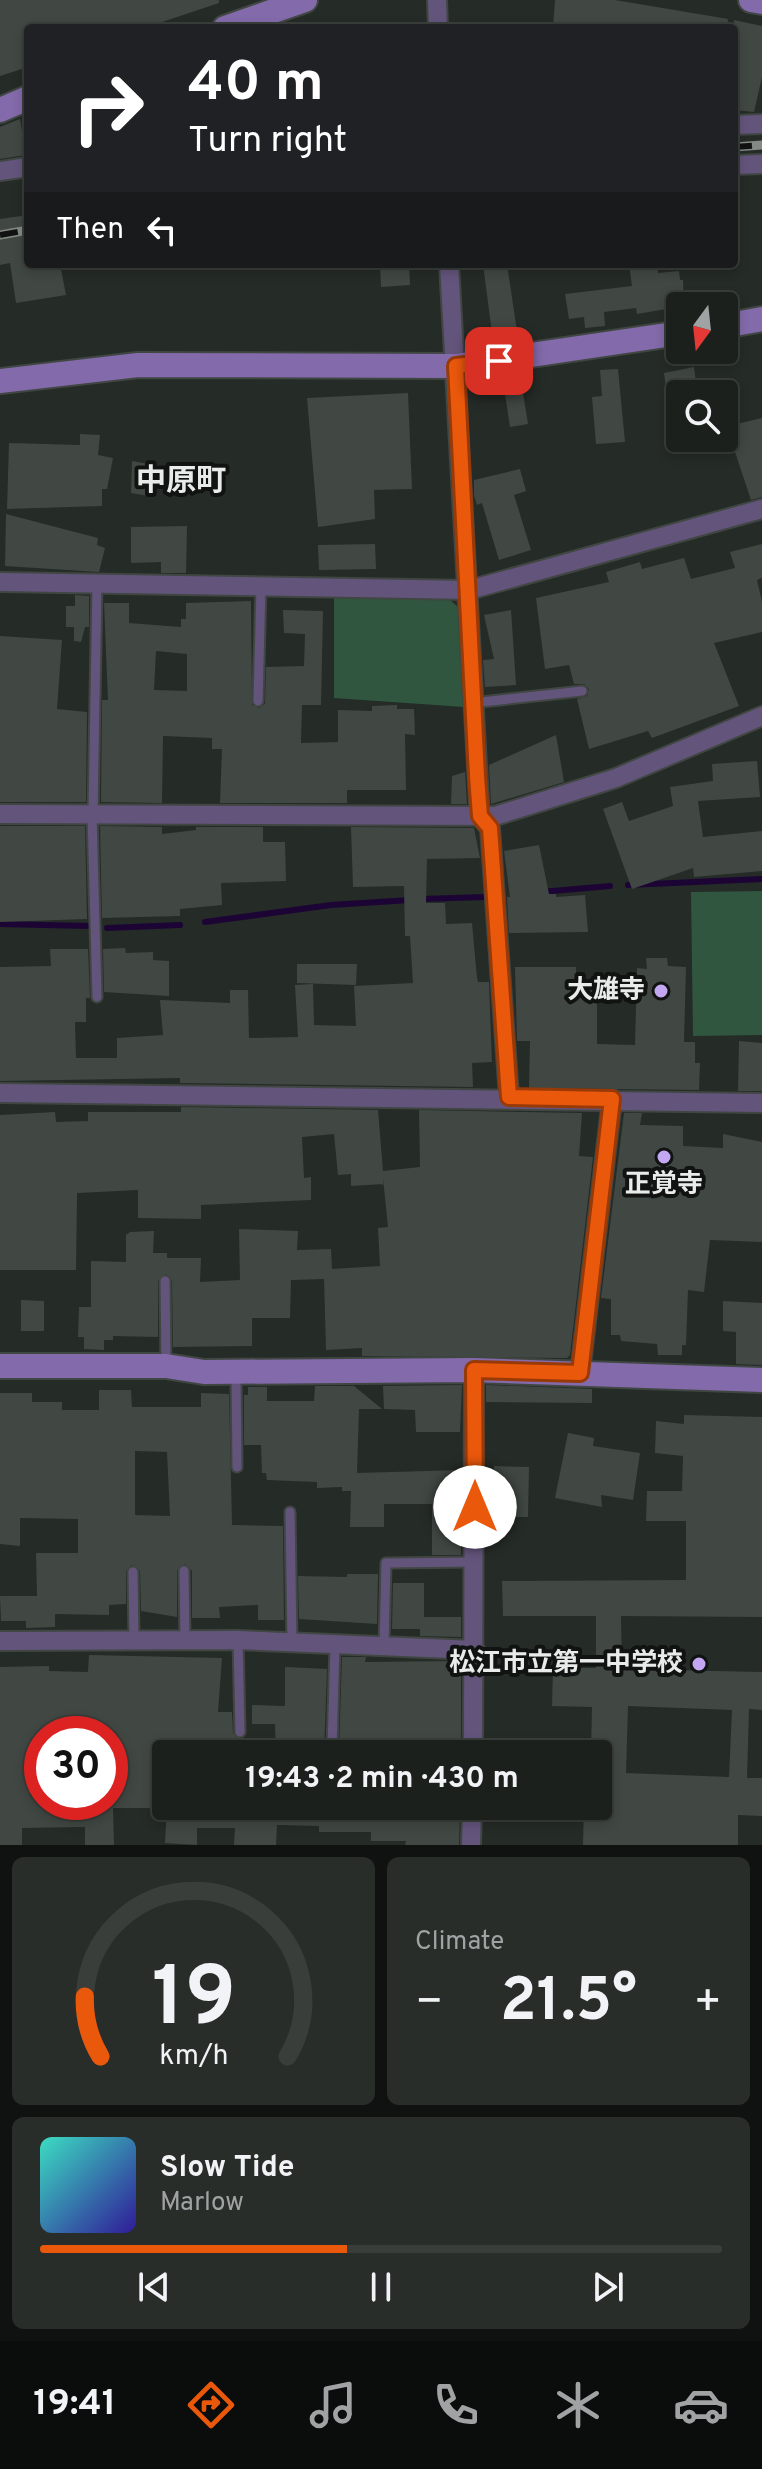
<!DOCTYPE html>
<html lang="en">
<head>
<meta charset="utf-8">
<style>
	body { margin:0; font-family:Overpass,"Noto Sans JP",sans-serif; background:#292d2a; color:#f1f3f6; height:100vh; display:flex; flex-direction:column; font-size:30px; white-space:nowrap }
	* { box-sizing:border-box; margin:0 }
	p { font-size:26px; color:#a0a3a4 }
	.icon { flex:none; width:44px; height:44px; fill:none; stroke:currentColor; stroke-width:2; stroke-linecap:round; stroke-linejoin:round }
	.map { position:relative; height:1845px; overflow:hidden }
	.drawer { display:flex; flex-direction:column; gap:12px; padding:12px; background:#0f1210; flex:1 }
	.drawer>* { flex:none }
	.guide { position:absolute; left:24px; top:24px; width:714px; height:244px; border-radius:8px; box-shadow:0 4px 12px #0003,0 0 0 2px #3a3e3b; background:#202124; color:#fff; overflow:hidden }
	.needle { width:52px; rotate:195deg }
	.buttons { position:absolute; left:666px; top:292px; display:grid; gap:16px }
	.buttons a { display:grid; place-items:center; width:72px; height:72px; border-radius:8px; background:#1c201d; box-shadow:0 4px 12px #0003,0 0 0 2px #3a3e3b; font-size:40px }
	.speed { position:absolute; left:24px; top:1716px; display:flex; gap:16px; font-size:40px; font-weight:700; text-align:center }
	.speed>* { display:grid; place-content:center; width:104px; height:104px; border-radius:50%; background:#1c201d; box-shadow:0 4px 12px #0003,0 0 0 2px #3a3e3b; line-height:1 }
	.speed .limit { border:12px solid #d22; background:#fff; color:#111 }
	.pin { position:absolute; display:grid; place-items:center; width:68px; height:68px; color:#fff; margin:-34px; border-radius:16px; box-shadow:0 4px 12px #0006 }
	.me { position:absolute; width:88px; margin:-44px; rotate:0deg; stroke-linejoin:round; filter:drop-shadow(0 0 6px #0008) }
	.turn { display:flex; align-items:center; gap:28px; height:168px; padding:0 32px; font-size:36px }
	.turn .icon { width:104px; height:104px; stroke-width:2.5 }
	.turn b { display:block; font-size:56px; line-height:68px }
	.then { display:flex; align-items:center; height:76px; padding:0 32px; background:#0003; gap:16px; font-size:30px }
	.big { font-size:60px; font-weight:700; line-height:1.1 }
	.drawer .widget { flex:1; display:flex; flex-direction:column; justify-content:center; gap:12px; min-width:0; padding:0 28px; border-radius:12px; background:#292d2a }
	.drawer .dial { align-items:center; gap:0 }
	.dial svg { height:208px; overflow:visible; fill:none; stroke:#3a3e3b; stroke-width:7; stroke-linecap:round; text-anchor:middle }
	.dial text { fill:#f1f3f6; stroke:none }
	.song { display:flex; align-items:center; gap:24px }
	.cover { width:96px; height:96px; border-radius:12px; background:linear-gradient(135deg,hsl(170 70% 55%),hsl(250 70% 35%)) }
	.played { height:8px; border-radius:4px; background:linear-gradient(90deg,#ea580c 45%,#3a3e3b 45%) }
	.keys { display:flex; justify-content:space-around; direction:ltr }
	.heat { display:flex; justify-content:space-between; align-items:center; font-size:44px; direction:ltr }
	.drawer .tiles { flex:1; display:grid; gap:12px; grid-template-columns:1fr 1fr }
	.widget:last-child { grid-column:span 2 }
	.trip { position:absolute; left:152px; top:1740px; width:460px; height:80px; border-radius:8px; background:#1c201d; box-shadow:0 4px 12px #0003,0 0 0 2px #3a3e3b; font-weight:700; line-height:80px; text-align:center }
	.dock { display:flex; height:128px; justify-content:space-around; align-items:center; background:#0b0d0c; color:#a0a3a4 }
	.dock .icon { width:56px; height:56px }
	.dock .on { color:#ea580c }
	.dock b { font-size:36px; color:#f1f3f6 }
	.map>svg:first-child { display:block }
	.green { fill:#305640 }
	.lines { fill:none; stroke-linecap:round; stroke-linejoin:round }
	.stream { stroke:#1c0534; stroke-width:6 }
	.building { fill:#414843; fill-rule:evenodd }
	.lane-casing { stroke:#404642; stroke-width:13 }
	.street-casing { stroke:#404642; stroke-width:22 }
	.secondary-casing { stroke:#404642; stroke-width:28 }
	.lane { stroke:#63547c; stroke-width:9 }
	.street { stroke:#63547c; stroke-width:18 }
	.secondary { stroke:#836aaa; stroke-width:24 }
	.rail-casing { stroke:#858a87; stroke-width:9 }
	.rail { stroke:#101311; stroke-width:6; stroke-dasharray:18; stroke-linecap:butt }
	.route-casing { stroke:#983908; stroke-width:20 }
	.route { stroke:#ea580c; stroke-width:14 }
	.poi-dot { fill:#c3a7f2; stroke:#101311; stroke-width:3 }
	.labels { text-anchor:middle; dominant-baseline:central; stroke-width:8; stroke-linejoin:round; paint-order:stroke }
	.poi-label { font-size:26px; font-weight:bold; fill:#e7ebe9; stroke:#101311; text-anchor:end }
	.quarter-label { font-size:30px; font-weight:bold; fill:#e7ebe9; stroke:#101311 }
</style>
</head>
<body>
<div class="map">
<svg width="762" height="1845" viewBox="0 0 762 1845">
	<rect width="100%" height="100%" fill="#252b27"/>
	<g class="green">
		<polygon points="334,598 449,599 459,608 464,707 334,698"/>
		<polygon points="762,891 762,1035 693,1036 691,892"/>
	</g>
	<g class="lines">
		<g class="stream">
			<polyline points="628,885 762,879"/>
			<polyline points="541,892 610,886"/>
			<polyline points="421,899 486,897"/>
			<polyline points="205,922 331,905 410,900"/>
			<polyline points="0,924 88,926"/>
			<polyline points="107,928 180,925"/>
		</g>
	</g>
	<g class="building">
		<polygon points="0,0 219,0 219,3 144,28 28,28 28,67 0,76"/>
		<polygon points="555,0 615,0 728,19 727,28 553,28"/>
		<polygon points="734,20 762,26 762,77 754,112 734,110"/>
		<polygon points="20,119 26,155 0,159 0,127"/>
		<polygon points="28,215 28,264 60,264 66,295 16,303 10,263 0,265 0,219"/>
		<polygon points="380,264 409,264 410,285 381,287"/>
		<polygon points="483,264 507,264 518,338 493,341"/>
		<polygon points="629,264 657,264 658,273 679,271 680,280 683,280 684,306 637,314 636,308 604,312 605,326 585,328 584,317 569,319 565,294 632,286"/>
		<polygon points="694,367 697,390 667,395 664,373"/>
		<polygon points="618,369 625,442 596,444 592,397 602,396 600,370"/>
		<polygon points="408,393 412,489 374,490 375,519 318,527 307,398"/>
		<polygon points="523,393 528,424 510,427 505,394"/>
		<polygon points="762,418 762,497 751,500 733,446 724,448 724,427"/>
		<polygon points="80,434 100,435 98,455 113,458 107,489 102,489 102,506 7,509 9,443 80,445"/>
		<polygon points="132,461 160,466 155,497 131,493"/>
		<polygon points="520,469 526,491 514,495 531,550 499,560 482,503 477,505 474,496 474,480"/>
		<polygon points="192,471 217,472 217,491 193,491"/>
		<polygon points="6,514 98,538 97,545 105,548 99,572 5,566"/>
		<polygon points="187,526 186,573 161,573 161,562 131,563 131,527"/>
		<polygon points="375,544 376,569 319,570 318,545"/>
		<polygon points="762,544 762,578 757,580 762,602 762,632 714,643 739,706 652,738 648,731 589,749 577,699 587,696 589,689 584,684 574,684 569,665 545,669 536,598 609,582 606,572 640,562 642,569 684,558 691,579 735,568 730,552"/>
		<polygon points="75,595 89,596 89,627 85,627 81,642 74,641 74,627 66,627 66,606 75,606"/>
		<path d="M251,601l1,104 7,3 6,-4 1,-37 38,-1 1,-32 -21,-1 -1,-23 40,1 -2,94h-19l-1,38 37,-1v-32l34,1v-5l25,-1v4h17l1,26 -10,-1 1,56h-59v13h-127l2,-54h-10v-11l-49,-2 -1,67 -61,-1 1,-102h6l-4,-97h25v20l52,4v-8h5v-16zM156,651l31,3v37l-33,-1z"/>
		<polygon points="511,610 516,685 485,687 483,660 494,659 484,615"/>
		<polygon points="0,636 62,640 57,709 87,712 86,802 0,802"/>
		<polygon points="556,735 564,782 491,804 489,765"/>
		<polygon points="757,761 760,797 698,801 703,837 762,831 762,871 694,877 693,868 632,889 603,809 622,802 629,821 673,806 670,787 713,781 712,764"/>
		<polygon points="465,772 467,804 451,804 452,776"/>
		<polygon points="0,826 85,826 87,919 0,922"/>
		<polygon points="100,826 162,827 162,834 196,830 196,827 263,827 263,842 285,842 286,881 221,883 222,905 180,909 180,916 102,918"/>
		<polygon points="351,827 474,828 480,858 427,859 426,903 445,903 446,924 472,923 477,978 478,982 489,982 492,1062 472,1063 473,1087 180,1083 180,1078 0,1081 0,967 51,966 50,949 88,949 90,998 86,998 86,1022 75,1022 76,1058 117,1058 117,1038 163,1035 160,1000 230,1003 230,990 248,990 249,1038 298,1037 295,985 313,984 314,1025 356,1026 354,986 413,983 410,936 405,936 404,886 353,887"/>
		<polygon points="539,845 549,894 556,894 556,897 585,895 588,932 509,933 507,897 510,897 504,851"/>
		<polygon points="125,948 126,953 153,952 153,960 169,961 169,996 104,992 103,949"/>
		<polygon points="646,958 667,958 668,966 686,967 684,1042 695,1042 695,1063 700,1063 699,1090 529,1088 530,1041 517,1041 515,967 576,967 576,990 597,989 597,1044 635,1045 637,968 647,969"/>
		<polygon points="297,964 357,964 356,985 297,983"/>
		<polygon points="739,1041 762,1043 762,1091 738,1091"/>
		<polygon points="181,1107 378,1110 383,1171 420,1167 419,1110 582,1113 579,1156 593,1157 570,1355 567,1358 362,1356 362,1348 326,1350 324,1279 291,1280 290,1318 252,1318 252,1346 173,1347 172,1281 166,1274 158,1281 158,1337 113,1336 113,1340 104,1340 104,1350 84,1349 84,1337 78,1337 79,1307 91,1307 91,1261 126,1262 126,1235 130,1232 154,1231 153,1253 167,1253 167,1258 201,1258 200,1282 240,1280 239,1229 298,1231 297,1250 331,1249 332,1269 380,1266 378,1228 388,1227 383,1178 384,1184 351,1186 351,1174 338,1175 334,1134 302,1137 304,1178 311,1177 311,1200 201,1205 201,1219 138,1218 138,1190 77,1193 76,1270 0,1270 0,1115 55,1112 56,1122 88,1121 88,1112 181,1112"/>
		<polygon points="624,1113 642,1113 640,1125 683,1126 683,1146 723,1148 723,1134 762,1142 762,1242 710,1240 704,1292 688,1290 686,1345 682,1345 682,1355 658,1355 657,1344 621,1341 620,1335 611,1335 611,1299 601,1298"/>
		<polygon points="21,1300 44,1301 44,1331 21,1331"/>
		<polygon points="723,1301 762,1303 762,1365 736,1364 736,1332 723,1331"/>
		<polygon points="462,1385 460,1432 416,1432 415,1410 384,1409 383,1386"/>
		<polygon points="486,1385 592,1389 592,1403 486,1402"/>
		<polygon points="315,1386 354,1386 382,1409 359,1409 357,1473 462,1470 461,1555 432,1555 432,1504 384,1504 384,1527 350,1527 351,1491 342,1491 342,1487 317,1488 317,1482 267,1480 266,1473 262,1473 261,1445 244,1445 244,1395 248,1395 248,1387 267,1387 267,1401 314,1401"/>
		<path d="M99,1390h32l1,17h69v-14l28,1 3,131 51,1 1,94h-26v-15l-39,2 1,11h-28v-47l-7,-7 -8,6v47l-36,-6 -1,-40 -8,-6 -6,6v33l-17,1v10l-54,-1v13l-29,1v-7h-25l-1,-25h37l-1,-43h42v-34l-58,-1v28l-20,-2v-151h32v9h30v8h37zM135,1451l32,1 3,64 -35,-1z"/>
		<path d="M684,1415l78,2v200l-141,-1 1,53 140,3v38l-13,-1 -2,69h15v38l-24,-1v30h-155l1,-39h14v-52h-7l1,-47 -40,-1 1,-38h43v-52h-93l-1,-35 184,-1v-59h-40l1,-30h35l1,-35 -28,-3 1,-32 28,3zM628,1706l104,4 -3,67 -103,-4z"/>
		<polygon points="568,1433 594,1438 593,1446 640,1453 633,1500 601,1495 602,1507 555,1498"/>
		<polygon points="494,1466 529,1467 528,1517 505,1517 506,1485 493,1484"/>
		<polygon points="347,1574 378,1574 377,1624 299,1619 298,1576 347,1577"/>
		<polygon points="393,1583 424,1583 424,1617 461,1617 461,1637 420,1636 420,1629 392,1629"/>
		<path d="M89,1655l133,3 -4,54h14l1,21 6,6v15h-73v54h-53l1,37h-29v-18l-63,1v17h-22v-178l49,-1v5l39,1zM42,1734h68v68l-77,-2 -3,-32 12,-1z"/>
		<polygon points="342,1657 366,1657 365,1662 461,1661 461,1754 390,1754 392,1748 339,1750"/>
		<polygon points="285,1667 327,1669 324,1754 276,1754 275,1724 252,1724 252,1705 285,1706"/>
		<polygon points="167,1806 439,1806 460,1809 459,1845 405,1845 406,1841 371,1841 371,1832 319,1832 319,1826 280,1825 277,1825 276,1845 234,1845 235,1828 197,1828 197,1845 165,1843"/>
	</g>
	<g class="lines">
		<g class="lane-casing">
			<g id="lane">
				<polyline points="258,701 261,586"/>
				<polyline points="472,703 582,691"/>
				<polyline points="92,815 97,997"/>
				<polyline points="93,815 97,583"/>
				<polyline points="165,1281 166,1363"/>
				<polyline points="236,1375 237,1467"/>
				<polyline points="290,1512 292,1642"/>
				<polyline points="184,1571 185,1640"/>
				<polyline points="133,1572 134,1640"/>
				<polyline points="238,1640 240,1732"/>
				<polyline points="384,1646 386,1563 475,1562"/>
				<polyline points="332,1749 335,1644"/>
			</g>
		</g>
		<g class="street-casing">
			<g id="street">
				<polyline points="437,0 438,28"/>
				<polyline points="734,125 762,124"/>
				<polyline points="734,165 762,164"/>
				<polyline points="0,171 28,167"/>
				<polyline points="449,264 479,801 480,816 490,828 509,1097"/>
				<polyline points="0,582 469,590 762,509"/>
				<polyline points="0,814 495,816 616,778 762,716"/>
				<polyline points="0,1093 762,1103"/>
				<polyline points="580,1373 612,1099"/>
				<polyline points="0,1641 238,1640 475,1650"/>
				<polyline points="473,1754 474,1370"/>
				<polyline points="471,1845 472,1806"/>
			</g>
		</g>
		<g class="secondary-casing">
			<g id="secondary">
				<polyline points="751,0 762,2"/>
				<polyline points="225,28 305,0"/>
				<polyline points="0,110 28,98"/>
				<polyline points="724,326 762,319"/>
				<polyline points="0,381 138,365 456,366 680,333"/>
				<polyline points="0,1366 166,1366 204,1372 474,1370 762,1380"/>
			</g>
		</g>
		<use href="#lane" class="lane"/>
		<use href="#street" class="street"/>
		<use href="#secondary" class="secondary"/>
		<g class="rail-casing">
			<g id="rail">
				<polyline points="734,147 762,145"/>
				<polyline points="0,235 28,230"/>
			</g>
		</g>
		<use href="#rail" class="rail"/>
	</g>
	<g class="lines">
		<g class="route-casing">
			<polyline id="route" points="475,1507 474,1370 580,1373 612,1099 509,1097 490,828 480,816 477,776 456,366 499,361"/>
		</g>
		<use href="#route" class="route"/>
	</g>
	<g class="poi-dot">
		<circle cx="661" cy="991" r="8"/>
		<circle cx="664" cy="1157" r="8"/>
		<circle cx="699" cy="1664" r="8"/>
	</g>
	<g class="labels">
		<g class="poi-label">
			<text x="645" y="991">大雄寺</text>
			<text x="664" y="1185" text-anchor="middle">正覚寺</text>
			<text x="683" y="1664">松江市立第一中学校</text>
		</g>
		<g class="quarter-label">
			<text x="181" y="482">中原町</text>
		</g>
	</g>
</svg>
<div class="buttons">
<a><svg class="needle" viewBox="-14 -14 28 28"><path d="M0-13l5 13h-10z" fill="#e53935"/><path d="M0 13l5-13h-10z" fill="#a0a3a4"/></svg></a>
<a><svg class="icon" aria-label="search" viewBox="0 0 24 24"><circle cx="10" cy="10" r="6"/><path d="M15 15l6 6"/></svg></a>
</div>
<div class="speed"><div class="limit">30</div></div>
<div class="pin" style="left:499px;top:361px;background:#d93025"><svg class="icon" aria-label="arrive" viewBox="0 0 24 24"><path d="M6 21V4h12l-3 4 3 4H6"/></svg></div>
<svg class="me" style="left:475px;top:1507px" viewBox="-20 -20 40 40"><circle r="19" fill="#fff"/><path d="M0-13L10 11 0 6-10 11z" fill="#ea580c"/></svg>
<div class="trip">19:43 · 2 min · 430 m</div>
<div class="guide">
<div class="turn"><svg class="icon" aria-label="right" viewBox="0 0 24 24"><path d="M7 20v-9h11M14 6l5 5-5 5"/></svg><div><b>40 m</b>Turn right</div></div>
<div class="then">Then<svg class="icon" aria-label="left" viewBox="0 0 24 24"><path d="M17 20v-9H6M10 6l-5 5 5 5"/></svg></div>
</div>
</div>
<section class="drawer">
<div class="tiles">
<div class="widget dial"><svg viewBox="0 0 100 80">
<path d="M14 69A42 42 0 1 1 86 69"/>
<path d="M14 69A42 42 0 0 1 8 46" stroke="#ea580c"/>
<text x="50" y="56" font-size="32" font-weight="700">19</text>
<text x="50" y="72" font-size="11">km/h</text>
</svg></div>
<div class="widget"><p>Climate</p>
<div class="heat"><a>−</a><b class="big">21.5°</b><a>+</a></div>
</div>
<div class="widget">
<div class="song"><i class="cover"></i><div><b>Slow Tide</b><p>Marlow</p></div></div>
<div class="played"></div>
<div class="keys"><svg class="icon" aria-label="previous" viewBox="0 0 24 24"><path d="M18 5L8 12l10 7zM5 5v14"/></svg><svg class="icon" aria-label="pause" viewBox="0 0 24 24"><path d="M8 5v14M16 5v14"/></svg><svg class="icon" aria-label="next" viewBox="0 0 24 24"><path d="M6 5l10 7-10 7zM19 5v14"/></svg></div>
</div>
</div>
</section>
<nav class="dock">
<b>19:41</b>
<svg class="icon on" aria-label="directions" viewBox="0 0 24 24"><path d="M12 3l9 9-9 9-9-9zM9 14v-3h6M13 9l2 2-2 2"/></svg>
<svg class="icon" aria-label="music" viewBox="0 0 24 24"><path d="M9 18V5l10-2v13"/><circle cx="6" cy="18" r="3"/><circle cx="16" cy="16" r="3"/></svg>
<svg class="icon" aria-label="phone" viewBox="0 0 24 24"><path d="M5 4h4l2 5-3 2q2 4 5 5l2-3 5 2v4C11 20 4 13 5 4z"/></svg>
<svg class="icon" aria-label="climate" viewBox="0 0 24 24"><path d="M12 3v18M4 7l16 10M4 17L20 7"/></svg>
<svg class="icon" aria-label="car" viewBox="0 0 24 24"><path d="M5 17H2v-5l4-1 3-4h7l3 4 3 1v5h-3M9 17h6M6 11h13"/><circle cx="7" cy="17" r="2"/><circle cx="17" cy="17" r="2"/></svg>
</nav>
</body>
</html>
